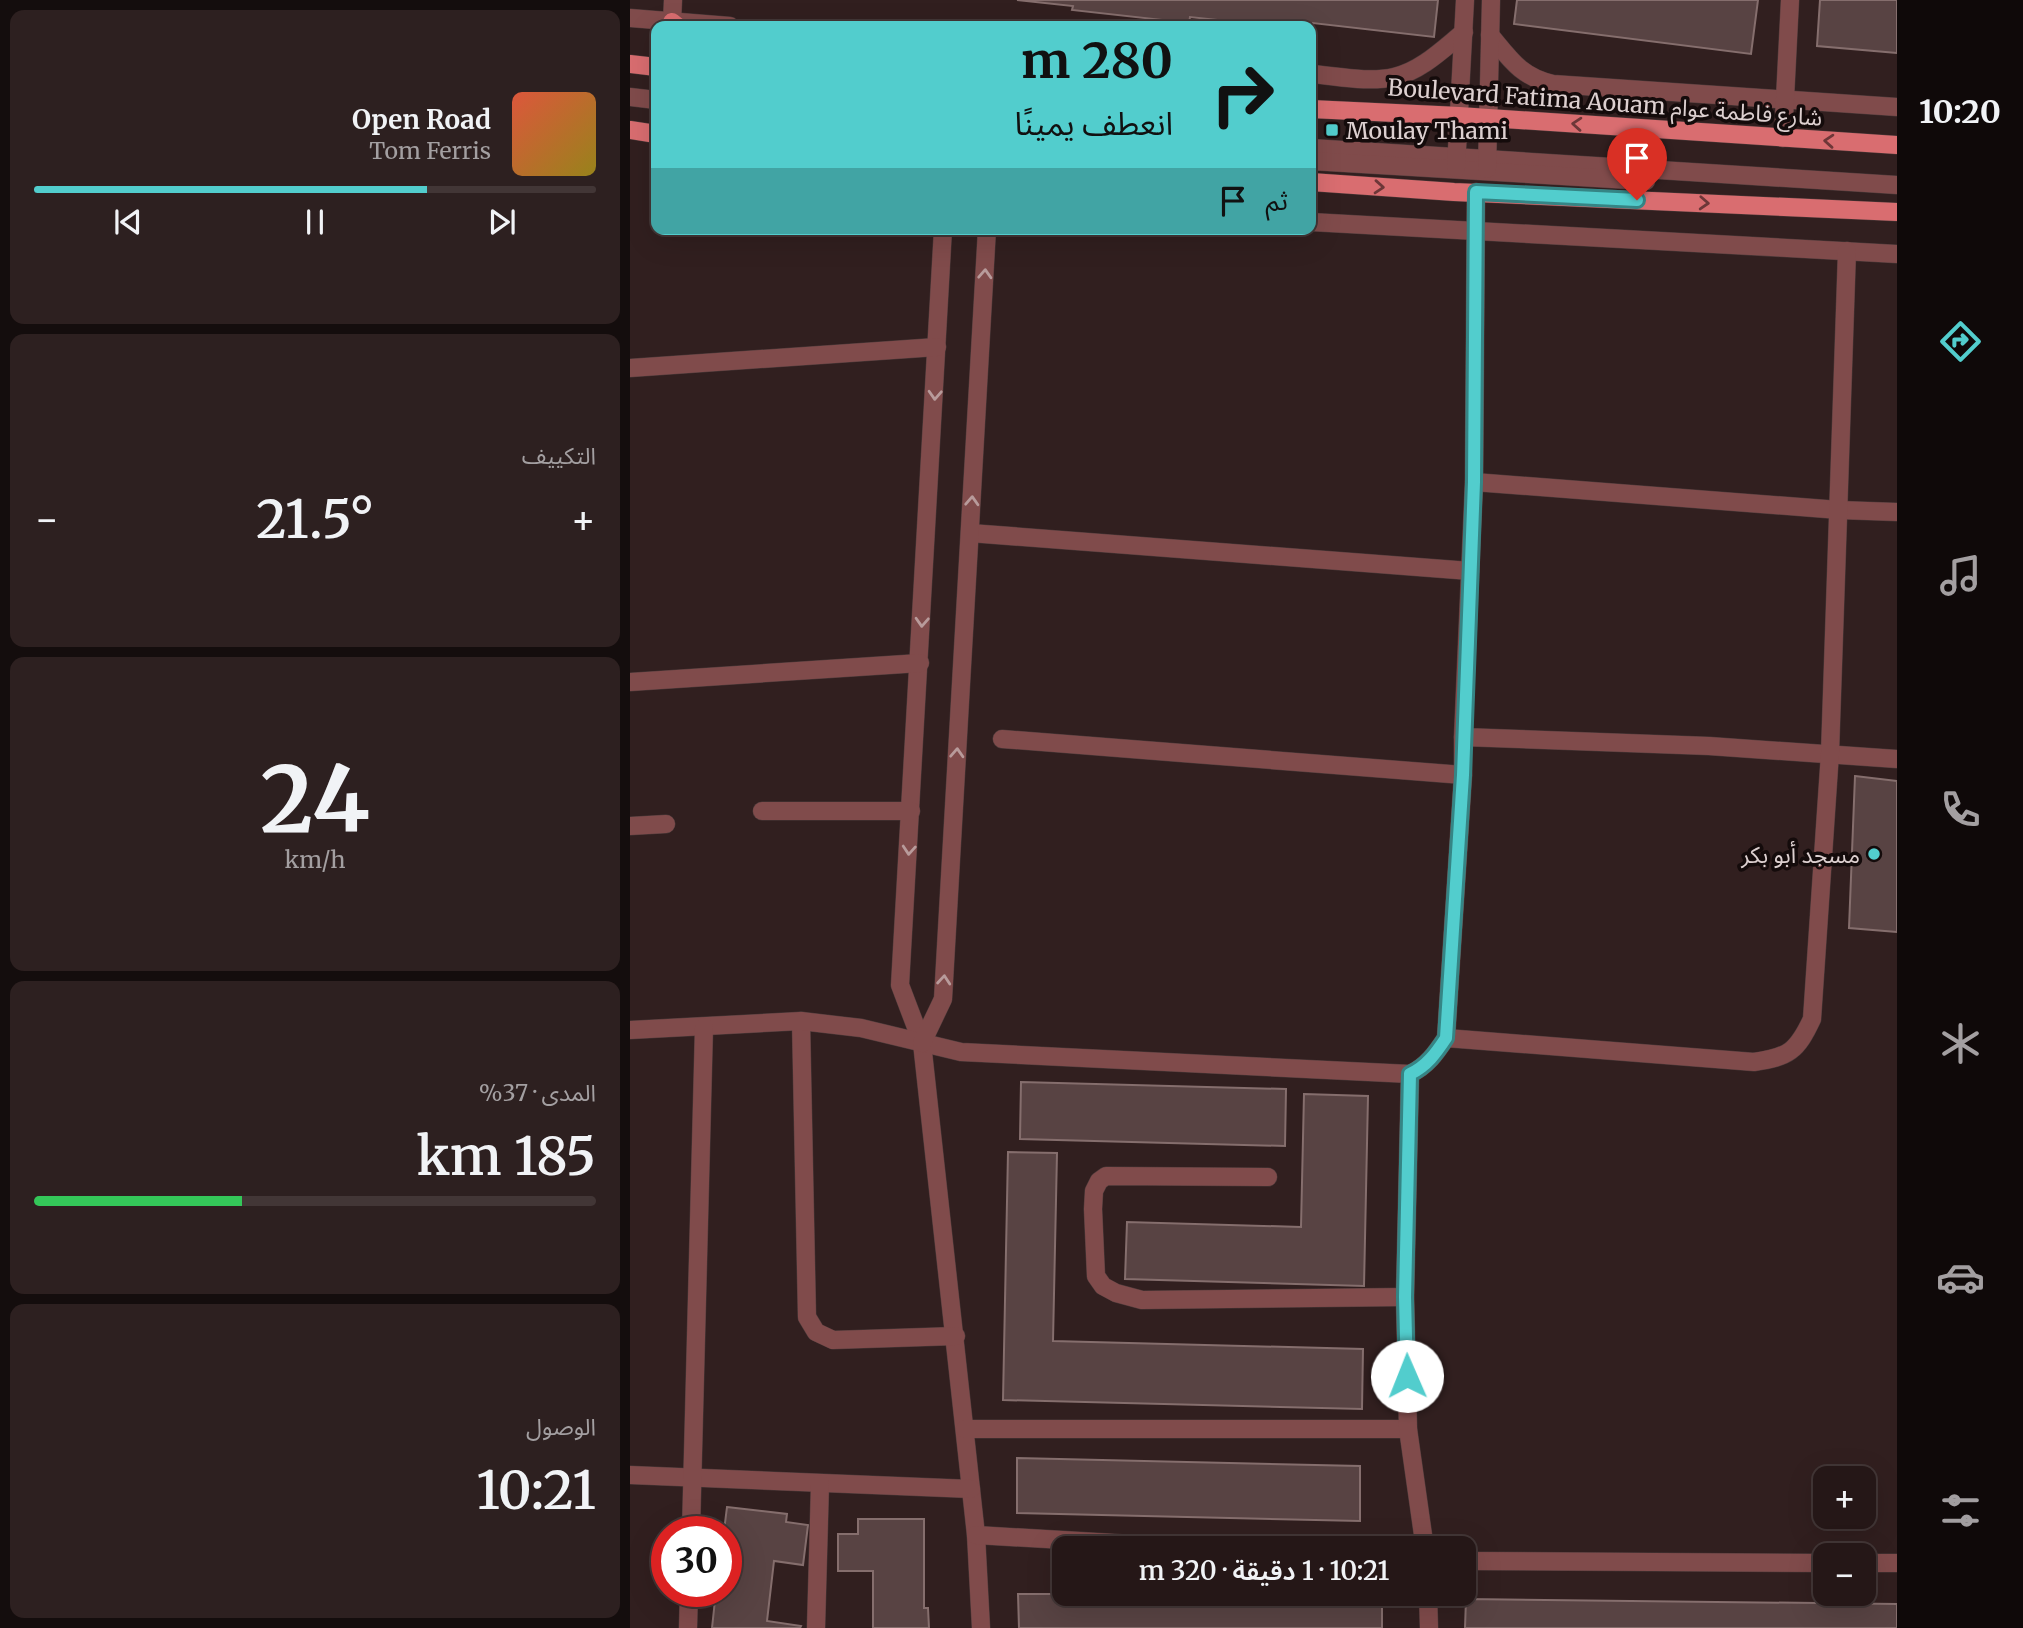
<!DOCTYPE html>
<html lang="ar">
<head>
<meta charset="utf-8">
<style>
	body { margin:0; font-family:Merriweather,"Noto Sans Arabic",serif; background:#2d2020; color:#f1f3f6; direction:rtl; height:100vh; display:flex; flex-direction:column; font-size:26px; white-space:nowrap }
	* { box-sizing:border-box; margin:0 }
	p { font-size:23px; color:#a39fa1 }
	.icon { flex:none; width:38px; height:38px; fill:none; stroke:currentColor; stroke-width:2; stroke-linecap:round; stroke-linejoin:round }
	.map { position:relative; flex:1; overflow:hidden; direction:ltr }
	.details { display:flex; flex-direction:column; gap:10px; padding:10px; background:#140d0d; width:630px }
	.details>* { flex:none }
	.hud { position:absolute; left:21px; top:21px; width:665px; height:214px; border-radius:14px; box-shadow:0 7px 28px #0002,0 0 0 2px #423636; direction:rtl; background:#52cdcd; color:#111; overflow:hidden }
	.controls { position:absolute; left:1183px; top:1466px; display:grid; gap:14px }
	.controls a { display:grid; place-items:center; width:63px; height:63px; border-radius:14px; background:#251717; box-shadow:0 7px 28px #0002,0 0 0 2px #423636; font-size:35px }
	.speed { position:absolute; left:21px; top:1516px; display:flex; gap:14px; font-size:35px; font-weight:700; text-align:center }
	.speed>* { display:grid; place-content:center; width:91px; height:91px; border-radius:50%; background:#251717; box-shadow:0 7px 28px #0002,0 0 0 2px #423636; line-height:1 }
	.speed .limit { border:10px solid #d22; background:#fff; color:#111 }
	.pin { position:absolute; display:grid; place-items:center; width:60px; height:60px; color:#fff; margin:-72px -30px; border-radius:50% 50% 50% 0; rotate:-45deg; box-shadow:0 0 7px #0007 }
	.pin .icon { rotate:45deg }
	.me { position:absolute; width:77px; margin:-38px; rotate:359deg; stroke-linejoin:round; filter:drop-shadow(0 0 5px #0008) }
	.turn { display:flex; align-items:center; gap:24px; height:147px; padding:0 28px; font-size:32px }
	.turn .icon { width:91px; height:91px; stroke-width:2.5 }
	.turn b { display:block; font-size:49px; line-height:60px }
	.then { display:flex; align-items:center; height:66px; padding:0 28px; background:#0003; gap:14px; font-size:26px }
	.big { font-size:52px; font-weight:600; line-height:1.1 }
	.details .widget { flex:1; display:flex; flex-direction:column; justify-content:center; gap:10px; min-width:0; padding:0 24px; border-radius:14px; background:#2d2020 }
	.details .dial { align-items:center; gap:0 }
	.dial b { font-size:91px; line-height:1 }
	.song { display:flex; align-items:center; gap:21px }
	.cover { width:84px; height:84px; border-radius:10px; background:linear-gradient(135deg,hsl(10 70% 55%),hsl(50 70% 35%)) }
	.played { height:7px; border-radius:4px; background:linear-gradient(90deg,#52cdcd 70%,#423636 70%) }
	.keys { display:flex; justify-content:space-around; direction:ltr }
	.heat { display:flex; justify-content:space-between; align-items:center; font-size:38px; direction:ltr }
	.charge { height:10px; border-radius:5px; background:linear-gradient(90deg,#34c759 37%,#423636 0) }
	.trip { position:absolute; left:422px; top:1536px; width:424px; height:70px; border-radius:14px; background:#251717; box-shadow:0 7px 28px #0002,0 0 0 2px #423636; font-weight:600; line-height:70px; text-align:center; direction:rtl }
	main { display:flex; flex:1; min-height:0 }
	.tabs { display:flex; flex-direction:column; width:126px; justify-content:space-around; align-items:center; background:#0f0909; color:#a39fa1 }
	.tabs .icon { width:49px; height:49px }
	.tabs .active { color:#52cdcd }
	.tabs b { font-size:32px; color:#f1f3f6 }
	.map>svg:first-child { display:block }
	.building { fill:#584343; stroke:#856e6d; stroke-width:2 }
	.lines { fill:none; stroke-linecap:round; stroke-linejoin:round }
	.minor-casing { stroke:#4d3b3b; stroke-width:19 }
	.major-casing { stroke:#4d3b3b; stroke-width:19 }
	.minor { stroke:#804b4b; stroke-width:18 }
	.major { stroke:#d96d70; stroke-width:18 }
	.oneway { stroke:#6d3738 }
	.oneway2 { stroke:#b89b9b }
	.route-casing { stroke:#358585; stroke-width:18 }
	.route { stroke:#52cdcd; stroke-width:12 }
	.poi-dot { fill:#52cdcd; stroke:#140b0b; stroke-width:2.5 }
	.labels { text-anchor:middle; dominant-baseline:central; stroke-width:7; stroke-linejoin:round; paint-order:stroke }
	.street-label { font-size:23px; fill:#ddd0d0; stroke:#140b0b }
	.poi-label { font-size:23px; fill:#ddd0d0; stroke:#140b0b; text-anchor:start }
</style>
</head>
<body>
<main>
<nav class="tabs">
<b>10:20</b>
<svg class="icon active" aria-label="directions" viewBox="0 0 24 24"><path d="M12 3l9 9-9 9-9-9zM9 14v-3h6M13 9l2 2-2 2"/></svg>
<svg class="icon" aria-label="music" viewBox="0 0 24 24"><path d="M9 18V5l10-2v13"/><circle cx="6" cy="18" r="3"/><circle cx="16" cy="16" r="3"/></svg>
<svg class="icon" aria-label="phone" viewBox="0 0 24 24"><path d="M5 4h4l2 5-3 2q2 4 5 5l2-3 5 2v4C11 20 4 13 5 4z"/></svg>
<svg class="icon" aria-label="climate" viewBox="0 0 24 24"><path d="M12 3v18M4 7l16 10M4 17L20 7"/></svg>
<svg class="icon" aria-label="car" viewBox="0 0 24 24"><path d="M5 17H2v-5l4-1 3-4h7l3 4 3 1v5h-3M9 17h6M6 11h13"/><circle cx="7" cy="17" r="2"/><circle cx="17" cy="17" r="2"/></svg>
<svg class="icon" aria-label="filters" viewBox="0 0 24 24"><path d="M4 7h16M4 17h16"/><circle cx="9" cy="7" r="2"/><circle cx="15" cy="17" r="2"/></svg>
</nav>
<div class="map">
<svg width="1267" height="1628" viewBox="0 0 1267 1628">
	<rect width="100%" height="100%" fill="#311f1f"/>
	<g class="building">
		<polygon points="387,0 808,0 804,37 683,23 682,30 681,26 645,26 560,17 559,23 442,10 443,6"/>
		<polygon points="887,0 1128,0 1121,54 884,24"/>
		<polygon points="1190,0 1267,0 1267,53 1187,46"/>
		<polygon points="1225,776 1267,781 1267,932 1219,928"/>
		<polygon points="391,1082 656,1089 655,1146 390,1139"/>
		<polygon points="674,1094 738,1096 734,1286 495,1279 497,1222 671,1227"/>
		<polygon points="378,1152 427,1153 423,1341 733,1349 732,1409 373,1400"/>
		<polygon points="387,1458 730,1466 730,1521 387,1513"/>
		<polygon points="97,1507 157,1514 156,1522 178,1525 173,1565 144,1561 137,1621 171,1626 170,1628 82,1628 86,1591 96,1591 96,1531 94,1531"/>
		<polygon points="228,1519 294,1519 294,1608 298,1608 299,1628 243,1628 243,1571 208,1571 208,1534 228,1534"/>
		<polygon points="388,1594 752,1594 752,1628 389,1628"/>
		<polygon points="836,1599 1267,1604 1267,1628 835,1628"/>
	</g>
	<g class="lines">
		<g class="minor-casing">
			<g id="minor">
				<polyline points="0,18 100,26"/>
				<polyline points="42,22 43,0"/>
				<path d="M860,35c20,24 31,42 63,49l344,23"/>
				<path d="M681,74c26,2 57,9 83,3 27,-6 49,-28 70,-45"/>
				<polyline points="0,97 26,100"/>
				<polyline points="1153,138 1160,0"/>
				<polyline points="681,148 1267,185"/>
				<polyline points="681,161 1016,181"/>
				<polyline points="826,168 835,0"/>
				<polyline points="857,169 861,0"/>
				<polyline points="846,192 844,482 833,737 1079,746 1267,759"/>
				<polyline points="681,222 1267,254"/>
				<polyline points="313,229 270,985 292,1043 346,1535 351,1628"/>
				<polyline points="0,368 307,347"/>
				<polyline points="844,482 1209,510 1267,512"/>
				<polyline points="340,533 840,571"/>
				<polyline points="0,682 290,663"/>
				<polyline points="372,739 833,775"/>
				<polyline points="132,811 281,811"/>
				<polyline points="0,826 36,824"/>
				<polyline points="171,1021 177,1317 186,1332 203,1340 326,1336"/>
				<polyline points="0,1030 171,1021 231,1028 331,1052 780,1074"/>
				<path d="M816,1038l308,24c35,-5 43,-11 58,-43l18,-266 17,-502"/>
				<polyline points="292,1043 313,999 357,229"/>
				<polyline points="638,1177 476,1176 469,1181 464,1191 463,1209 466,1276 473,1286 486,1293 512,1300 775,1297"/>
				<polyline points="335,1429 778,1429"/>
				<polyline points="0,1475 341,1489"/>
				<polyline points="61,1531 74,1027"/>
				<polyline points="346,1535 587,1549"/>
				<path d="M795,1549l-17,-120 -3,-132 5,-223c17,-8 26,-21 36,-36l17,-263v-38"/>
				<polyline points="833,1561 1195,1563"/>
				<polyline points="1234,1563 1267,1563"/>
				<polyline points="798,1594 799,1628"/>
				<polyline points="58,1628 59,1591"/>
				<polyline points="186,1628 190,1484"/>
			</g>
		</g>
		<g class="major-casing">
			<g id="major">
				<polyline points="42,22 47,26"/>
				<polyline points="0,64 26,67"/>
				<polyline points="681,109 829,116 1267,145"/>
				<polyline points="0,130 26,134"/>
				<polyline points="681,182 824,192 1267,212"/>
			</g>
		</g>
		<use href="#minor" class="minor"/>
		<use href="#major" class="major"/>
	</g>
	<defs><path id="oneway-chevron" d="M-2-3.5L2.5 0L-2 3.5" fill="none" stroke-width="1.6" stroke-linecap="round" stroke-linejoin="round" transform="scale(1.75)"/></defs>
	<g class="oneway">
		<use href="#oneway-chevron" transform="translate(947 124) rotate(-176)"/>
		<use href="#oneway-chevron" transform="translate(1199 141) rotate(-176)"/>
		<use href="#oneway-chevron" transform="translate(749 187) rotate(4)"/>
		<use href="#oneway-chevron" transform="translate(1074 203) rotate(3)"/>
	</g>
	<g class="oneway2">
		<use href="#oneway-chevron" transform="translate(355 274) rotate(-87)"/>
		<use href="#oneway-chevron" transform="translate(305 395) rotate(93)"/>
		<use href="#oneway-chevron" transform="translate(342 501) rotate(-87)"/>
		<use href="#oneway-chevron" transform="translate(292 622) rotate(93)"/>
		<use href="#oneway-chevron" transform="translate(327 753) rotate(-87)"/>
		<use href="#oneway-chevron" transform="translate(279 850) rotate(94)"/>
		<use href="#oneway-chevron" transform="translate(314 980) rotate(-85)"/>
	</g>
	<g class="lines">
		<g class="route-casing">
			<path id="route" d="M777,1376l-2,-79 5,-223c17,-8 26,-21 36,-36l17,-263 11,-293 2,-290 161,8"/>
		</g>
		<use href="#route" class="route"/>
	</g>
	<g class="poi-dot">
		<rect x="695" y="123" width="14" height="14" rx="3.5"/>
		<circle cx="1244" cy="854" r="7"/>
	</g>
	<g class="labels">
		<g class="street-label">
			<text transform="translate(975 102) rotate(4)">Boulevard Fatima Aouam شارع فاطمة عوام</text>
		</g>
		<g class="poi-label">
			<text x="716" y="130">Moulay Thami</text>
			<text x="1230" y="854" text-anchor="end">مسجد أبو بكر</text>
		</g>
	</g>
</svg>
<div class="controls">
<a>+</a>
<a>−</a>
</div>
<div class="speed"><div class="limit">30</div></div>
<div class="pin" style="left:1007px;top:200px;background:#d93025"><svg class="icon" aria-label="arrive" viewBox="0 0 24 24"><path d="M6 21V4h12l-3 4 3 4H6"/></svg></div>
<svg class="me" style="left:777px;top:1376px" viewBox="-20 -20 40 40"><circle r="19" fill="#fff"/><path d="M0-13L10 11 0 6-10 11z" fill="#52cdcd"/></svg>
<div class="trip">10:21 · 1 دقيقة · 320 m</div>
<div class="hud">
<div class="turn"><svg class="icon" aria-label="right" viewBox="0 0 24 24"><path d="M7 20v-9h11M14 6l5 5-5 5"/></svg><div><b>280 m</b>انعطف يمينًا</div></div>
<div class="then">ثم<svg class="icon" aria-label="arrive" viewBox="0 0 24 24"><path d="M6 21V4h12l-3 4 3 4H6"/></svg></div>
</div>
</div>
<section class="details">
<div class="widget">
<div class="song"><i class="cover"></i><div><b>Open Road</b><p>Tom Ferris</p></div></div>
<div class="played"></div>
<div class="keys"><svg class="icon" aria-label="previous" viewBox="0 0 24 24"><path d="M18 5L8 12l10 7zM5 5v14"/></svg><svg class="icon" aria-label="pause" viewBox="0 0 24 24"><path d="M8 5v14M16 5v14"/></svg><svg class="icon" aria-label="next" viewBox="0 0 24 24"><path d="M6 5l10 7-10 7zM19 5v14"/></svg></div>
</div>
<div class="widget"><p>التكييف</p>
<div class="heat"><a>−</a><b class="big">21.5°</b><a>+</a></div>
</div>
<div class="widget dial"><b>24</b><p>km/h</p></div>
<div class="widget"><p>المدى · 37%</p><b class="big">185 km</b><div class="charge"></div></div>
<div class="widget"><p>الوصول</p><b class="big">10:21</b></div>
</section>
</main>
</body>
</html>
